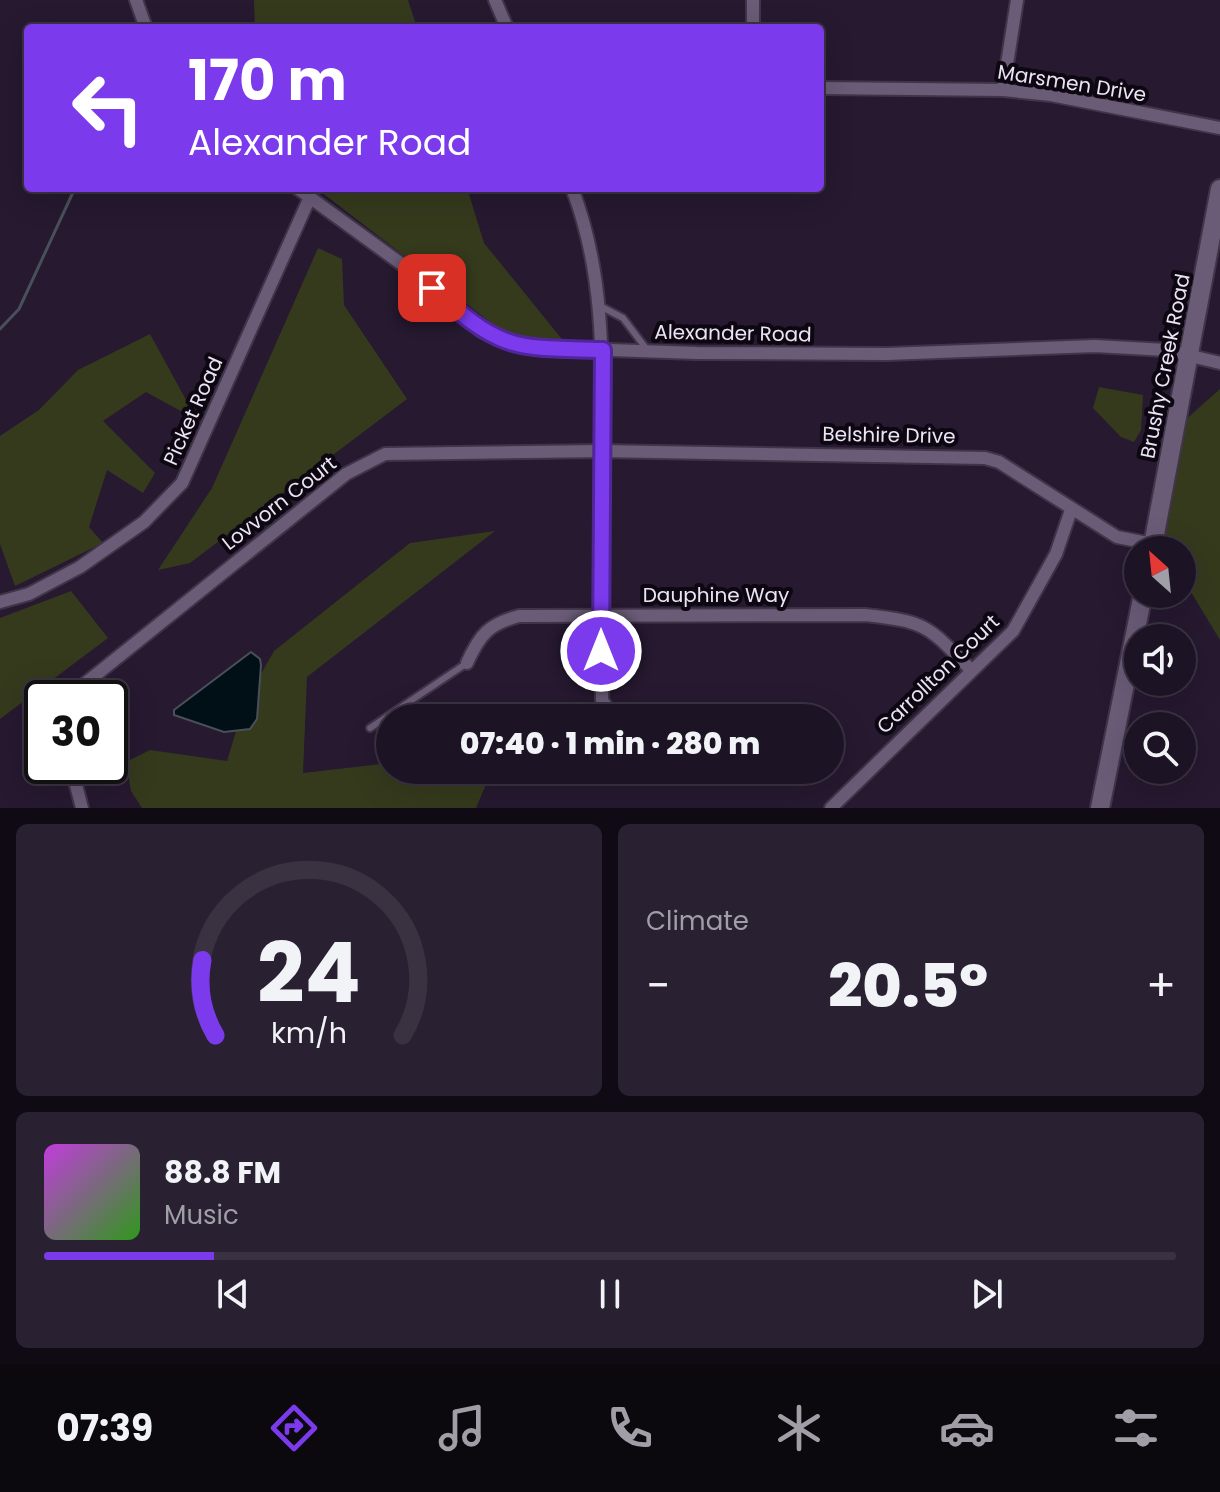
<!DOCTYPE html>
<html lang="en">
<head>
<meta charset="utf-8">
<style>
	body { margin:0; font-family:Poppins,sans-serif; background:#292031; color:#f1f3f6; height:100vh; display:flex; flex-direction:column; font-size:30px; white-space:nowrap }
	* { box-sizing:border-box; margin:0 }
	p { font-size:26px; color:#a09ea6 }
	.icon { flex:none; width:44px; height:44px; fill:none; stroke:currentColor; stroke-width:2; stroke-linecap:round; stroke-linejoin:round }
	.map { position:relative; height:808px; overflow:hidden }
	.panel { display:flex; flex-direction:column; gap:16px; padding:16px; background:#0f0a14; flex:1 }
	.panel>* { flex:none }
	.top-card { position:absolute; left:24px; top:24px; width:800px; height:168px; border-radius:8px; box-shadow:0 8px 32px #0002,0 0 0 2px #3a3241; background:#7c3aed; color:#fff; overflow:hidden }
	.needle { width:52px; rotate:333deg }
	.buttons { position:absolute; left:1124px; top:536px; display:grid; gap:16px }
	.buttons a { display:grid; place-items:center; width:72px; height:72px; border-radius:50%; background:#1c1324; box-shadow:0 8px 32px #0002,0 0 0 2px #3a3241; font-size:40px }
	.speed { position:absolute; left:24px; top:680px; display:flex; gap:16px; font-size:40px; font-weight:700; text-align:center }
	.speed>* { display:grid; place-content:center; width:104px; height:104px; border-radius:50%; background:#1c1324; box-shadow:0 8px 32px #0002,0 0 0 2px #3a3241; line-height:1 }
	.speed .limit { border:4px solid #111; border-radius:12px; background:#fff; color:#111 }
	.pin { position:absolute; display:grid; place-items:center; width:68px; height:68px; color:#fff; margin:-34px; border-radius:16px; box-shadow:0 4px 12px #0006 }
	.me { position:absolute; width:88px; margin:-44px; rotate:0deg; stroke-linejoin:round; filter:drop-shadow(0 0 6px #0008) }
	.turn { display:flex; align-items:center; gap:28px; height:168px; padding:0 32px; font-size:36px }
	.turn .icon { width:104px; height:104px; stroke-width:2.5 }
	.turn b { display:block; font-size:56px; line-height:68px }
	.big { font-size:60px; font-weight:800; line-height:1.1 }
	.panel .card { flex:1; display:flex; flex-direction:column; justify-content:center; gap:12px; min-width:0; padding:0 28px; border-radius:12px; background:#292031 }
	.panel .dial { align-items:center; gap:0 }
	.dial svg { height:208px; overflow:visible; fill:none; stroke:#3a3241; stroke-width:7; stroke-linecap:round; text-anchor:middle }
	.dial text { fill:#f1f3f6; stroke:none }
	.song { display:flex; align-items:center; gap:24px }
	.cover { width:96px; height:96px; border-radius:12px; background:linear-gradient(135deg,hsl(290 70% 55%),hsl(110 70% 35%)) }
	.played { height:8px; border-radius:4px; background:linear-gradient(90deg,#7c3aed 15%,#3a3241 15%) }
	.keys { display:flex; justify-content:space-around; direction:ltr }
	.heat { display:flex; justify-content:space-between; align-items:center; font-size:44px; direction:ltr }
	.panel .tiles { flex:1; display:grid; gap:16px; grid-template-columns:1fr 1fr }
	.card:last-child { grid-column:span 2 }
	.trip { position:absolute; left:376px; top:704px; width:468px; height:80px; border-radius:40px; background:#1c1324; box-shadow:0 8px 32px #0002,0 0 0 2px #3a3241; font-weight:800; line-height:80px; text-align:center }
	.dock { display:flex; height:128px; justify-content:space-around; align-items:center; background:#0b080e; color:#a09ea6 }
	.dock .icon { width:56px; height:56px }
	.dock .selected { color:#7c3aed }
	.dock b { font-size:36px; color:#f1f3f6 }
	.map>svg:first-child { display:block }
	.green { fill:#353a1d }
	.water { fill:#011016; stroke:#485059; stroke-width:2 }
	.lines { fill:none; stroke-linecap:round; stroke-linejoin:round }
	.stream { stroke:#485059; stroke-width:3 }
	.service-casing { stroke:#403548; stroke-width:10 }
	.minor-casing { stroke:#403548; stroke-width:16 }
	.secondary-casing { stroke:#403548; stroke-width:22 }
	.service { stroke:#6a5b77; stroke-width:6 }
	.minor { stroke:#6a5b77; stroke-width:12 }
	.secondary { stroke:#6a5b77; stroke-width:18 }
	.route-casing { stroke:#51269a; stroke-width:20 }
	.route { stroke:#7c3aed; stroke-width:14 }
	.labels { text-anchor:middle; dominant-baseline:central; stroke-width:8; stroke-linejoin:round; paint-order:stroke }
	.street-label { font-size:20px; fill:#ece4f4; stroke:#0c0711 }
</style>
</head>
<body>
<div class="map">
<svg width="1220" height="808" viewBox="0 0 1220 808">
	<rect width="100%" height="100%" fill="#261930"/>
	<g class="green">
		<polygon points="254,0 408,0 417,28 255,28"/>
		<polygon points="316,188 467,188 484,243 574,354 507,335"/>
		<polygon points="318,248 342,259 344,305 407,399 190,563 158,570 212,488"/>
		<polygon points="150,334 197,420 146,392 103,421 155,473 143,493 107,470 89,527 103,543 15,586 0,544 0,436 39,410 78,370"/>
		<polygon points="1099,387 1143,395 1141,430 1134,442 1121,437 1093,408"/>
		<polygon points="1220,389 1220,640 1185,582 1182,584 1182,550 1161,550 1184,421"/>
		<polygon points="495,531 307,677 303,773 390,763 390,770 485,770 490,775 476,808 142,808 131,791 126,762 150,750 227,761 245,702 274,651 410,543"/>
		<polygon points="71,591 108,638 0,719 0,618"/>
	</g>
	<polygon class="water" points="251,652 260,659 261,665 257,719 250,729 224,732 174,715 174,710"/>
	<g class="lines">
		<polyline class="stream" points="0,329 19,309 75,188"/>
		<g class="service-casing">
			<g id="service">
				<polyline points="600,306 623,318 648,351"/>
				<polyline points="370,728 467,663"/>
			</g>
		</g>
		<g class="minor-casing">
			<g id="minor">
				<polyline points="136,0 146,28"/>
				<polyline points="495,0 507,28"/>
				<polyline points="753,0 753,28"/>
				<polyline points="820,88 1003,90 1051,95 1220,128"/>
				<polyline points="1003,90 1017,0"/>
				<polyline points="297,188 407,268 481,331 522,347 697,353 887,354 1095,346 1166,350 1220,363"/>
				<path d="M572,188c35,91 30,183 29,278 0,78 0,156 1,234l11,18"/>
				<polyline points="0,602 29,594 80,567 144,522 182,483 310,197"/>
				<path d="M467,663c13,-29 22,-39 52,-47l346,-1c62,7 62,10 105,54"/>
				<polyline points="73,698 82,686 346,474 385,454 601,451 985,458 999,462 1117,537 1153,544"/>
				<polyline points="71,766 82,808"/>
				<polyline points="831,808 1013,631 1056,554 1071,510"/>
			</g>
		</g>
		<g class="secondary-casing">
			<g id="secondary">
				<polyline points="1152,550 1220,189"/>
				<polyline points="1100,808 1143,594"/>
			</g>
		</g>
		<use href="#service" class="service"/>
		<use href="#minor" class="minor"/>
		<use href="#secondary" class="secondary"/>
	</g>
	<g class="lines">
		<g class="route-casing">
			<path id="route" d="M432,288c69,63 80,60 171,62l-2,301"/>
		</g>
		<use href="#route" class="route"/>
	</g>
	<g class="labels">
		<g class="street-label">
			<text transform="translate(1072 83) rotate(9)">Marsmen Drive</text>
			<text transform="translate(733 333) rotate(1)">Alexander Road</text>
			<text transform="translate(1165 366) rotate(-79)">Brushy Creek Road</text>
			<text transform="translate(193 411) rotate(-66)">Picket Road</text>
			<text transform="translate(889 435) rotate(1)">Belshire Drive</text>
			<text transform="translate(279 503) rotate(-38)">Lovvorn Court</text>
			<text x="716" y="595">Dauphine Way</text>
			<text transform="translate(938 674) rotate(-44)">Carrollton Court</text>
		</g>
	</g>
</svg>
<div class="buttons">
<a><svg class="needle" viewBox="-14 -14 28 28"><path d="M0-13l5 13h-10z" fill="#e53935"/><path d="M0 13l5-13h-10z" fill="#a09ea6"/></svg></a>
<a><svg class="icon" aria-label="sound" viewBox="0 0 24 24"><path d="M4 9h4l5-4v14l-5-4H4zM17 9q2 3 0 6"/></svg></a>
<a><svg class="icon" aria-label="search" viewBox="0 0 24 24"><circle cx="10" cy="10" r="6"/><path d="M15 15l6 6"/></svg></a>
</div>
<div class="speed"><div class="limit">30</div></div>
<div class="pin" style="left:432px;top:288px;background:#d93025"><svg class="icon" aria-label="arrive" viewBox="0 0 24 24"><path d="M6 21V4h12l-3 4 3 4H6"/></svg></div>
<svg class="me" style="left:601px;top:651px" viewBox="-20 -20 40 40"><circle r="17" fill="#7c3aed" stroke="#fff" stroke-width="3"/><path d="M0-11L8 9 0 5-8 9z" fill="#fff"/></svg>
<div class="trip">07:40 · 1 min · 280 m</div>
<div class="top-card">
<div class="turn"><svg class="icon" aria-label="left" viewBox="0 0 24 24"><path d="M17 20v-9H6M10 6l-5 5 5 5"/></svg><div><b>170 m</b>Alexander Road</div></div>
</div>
</div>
<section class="panel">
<div class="tiles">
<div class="card dial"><svg viewBox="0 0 100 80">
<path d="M14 69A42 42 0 1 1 86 69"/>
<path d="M14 69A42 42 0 0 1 9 40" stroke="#7c3aed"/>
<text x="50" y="56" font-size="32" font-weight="700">24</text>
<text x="50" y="72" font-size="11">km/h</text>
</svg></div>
<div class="card"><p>Climate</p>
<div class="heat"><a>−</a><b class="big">20.5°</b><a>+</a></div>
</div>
<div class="card">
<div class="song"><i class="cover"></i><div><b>88.8 FM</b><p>Music</p></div></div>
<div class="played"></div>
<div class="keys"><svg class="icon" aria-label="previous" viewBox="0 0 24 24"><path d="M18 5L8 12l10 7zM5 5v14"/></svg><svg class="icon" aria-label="pause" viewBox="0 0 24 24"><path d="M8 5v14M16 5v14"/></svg><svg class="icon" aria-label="next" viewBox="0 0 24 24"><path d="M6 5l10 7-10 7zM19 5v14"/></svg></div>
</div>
</div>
</section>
<nav class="dock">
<b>07:39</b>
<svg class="icon selected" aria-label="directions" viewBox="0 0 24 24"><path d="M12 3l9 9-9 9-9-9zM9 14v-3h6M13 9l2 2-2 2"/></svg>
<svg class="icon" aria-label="music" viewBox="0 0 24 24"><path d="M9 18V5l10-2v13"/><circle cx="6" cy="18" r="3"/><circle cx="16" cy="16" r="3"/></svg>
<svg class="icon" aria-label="phone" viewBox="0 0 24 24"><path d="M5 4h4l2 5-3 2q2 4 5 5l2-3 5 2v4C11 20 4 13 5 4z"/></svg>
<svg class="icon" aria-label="climate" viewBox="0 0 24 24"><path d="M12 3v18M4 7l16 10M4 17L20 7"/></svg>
<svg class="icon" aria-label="car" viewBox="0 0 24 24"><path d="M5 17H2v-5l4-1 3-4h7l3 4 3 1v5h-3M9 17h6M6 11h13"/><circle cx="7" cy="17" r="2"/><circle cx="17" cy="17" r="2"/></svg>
<svg class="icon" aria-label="filters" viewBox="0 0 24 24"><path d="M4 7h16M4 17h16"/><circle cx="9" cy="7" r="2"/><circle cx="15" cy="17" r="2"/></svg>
</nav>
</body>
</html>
